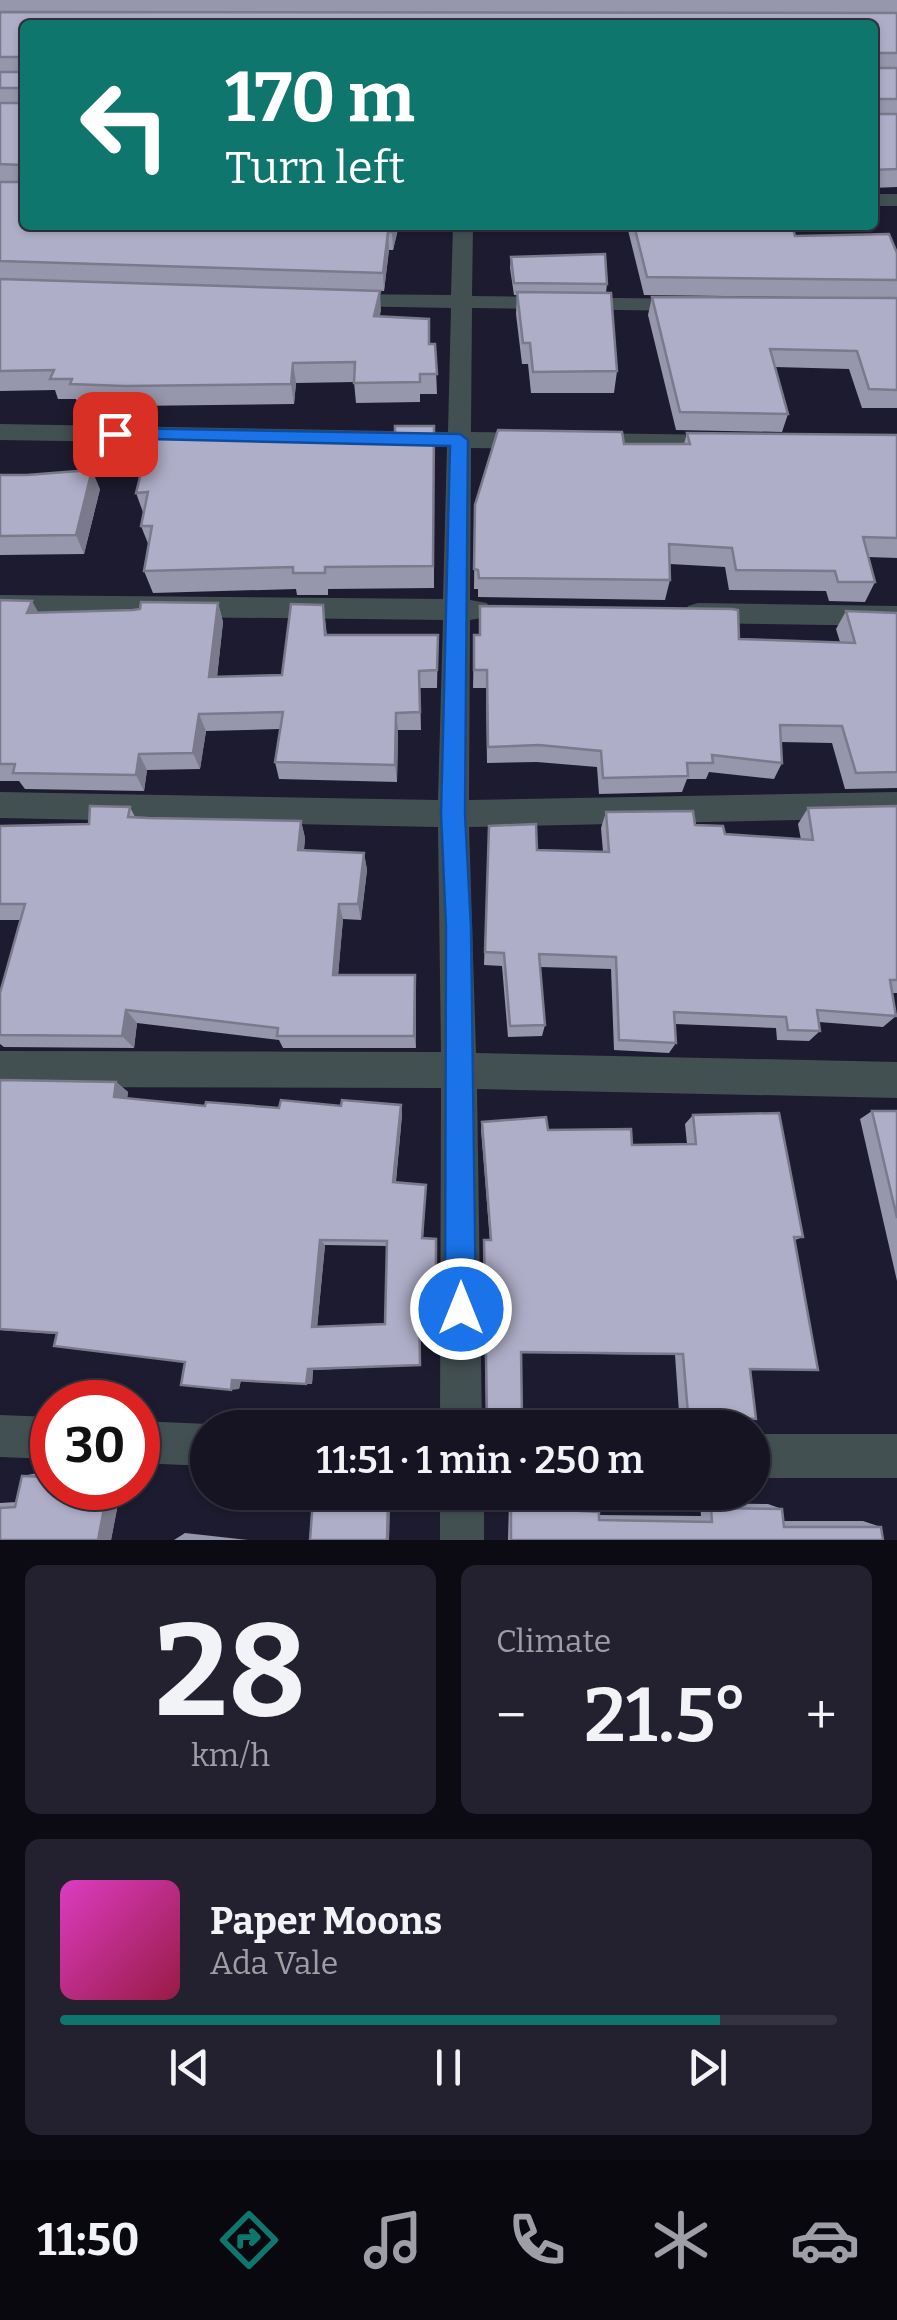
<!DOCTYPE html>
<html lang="en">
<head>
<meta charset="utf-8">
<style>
	body { margin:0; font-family:Bitter,serif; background:#232130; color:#f1f3f6; height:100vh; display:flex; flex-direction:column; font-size:38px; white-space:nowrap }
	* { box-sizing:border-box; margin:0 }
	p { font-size:32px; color:#9e9ea6 }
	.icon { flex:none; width:55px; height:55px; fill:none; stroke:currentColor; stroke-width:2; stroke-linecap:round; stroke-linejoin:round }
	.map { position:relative; height:1540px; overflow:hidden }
	.side { display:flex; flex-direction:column; gap:25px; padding:25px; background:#0c0b13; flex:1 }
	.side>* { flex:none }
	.top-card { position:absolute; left:20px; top:20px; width:858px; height:210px; border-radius:10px; box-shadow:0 2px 8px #0004,0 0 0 2px #353341; background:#0f766e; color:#fff; overflow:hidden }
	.speed { position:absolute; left:30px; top:1380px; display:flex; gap:20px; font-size:50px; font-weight:700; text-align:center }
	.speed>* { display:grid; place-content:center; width:130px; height:130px; border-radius:50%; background:#161423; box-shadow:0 2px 8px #0004,0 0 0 2px #353341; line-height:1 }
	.speed .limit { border:15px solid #d22; background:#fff; color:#111 }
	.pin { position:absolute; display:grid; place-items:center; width:85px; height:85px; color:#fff; margin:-42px; border-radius:20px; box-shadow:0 5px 15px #0006 }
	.me { position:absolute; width:110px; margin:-55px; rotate:0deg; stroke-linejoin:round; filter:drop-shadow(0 0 8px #0008) }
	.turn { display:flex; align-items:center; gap:35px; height:210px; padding:0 40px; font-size:45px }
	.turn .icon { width:130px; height:130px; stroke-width:2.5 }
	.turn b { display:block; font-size:70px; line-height:85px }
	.big { font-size:75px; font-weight:600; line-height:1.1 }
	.side .tile { flex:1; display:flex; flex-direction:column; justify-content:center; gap:15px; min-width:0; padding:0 35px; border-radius:15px; background:#232130 }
	.side .dial { align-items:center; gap:0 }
	.dial b { font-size:130px; line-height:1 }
	.song { display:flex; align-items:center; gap:30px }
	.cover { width:120px; height:120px; border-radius:15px; background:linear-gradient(135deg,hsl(310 70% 55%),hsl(340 70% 35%)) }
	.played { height:10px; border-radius:5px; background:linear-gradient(90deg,#0f766e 85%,#353341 85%) }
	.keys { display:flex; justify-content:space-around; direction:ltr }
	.heat { display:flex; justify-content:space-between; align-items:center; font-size:55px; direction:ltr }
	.side .tiles { flex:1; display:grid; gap:25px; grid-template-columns:1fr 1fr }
	.tile:last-child { grid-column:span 2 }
	.trip { position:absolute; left:190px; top:1410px; width:580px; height:100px; border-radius:50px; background:#161423; box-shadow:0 2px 8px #0004,0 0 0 2px #353341; font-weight:600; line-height:100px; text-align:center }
	.tabs { display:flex; height:160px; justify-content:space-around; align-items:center; background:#09080e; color:#9e9ea6 }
	.tabs .icon { width:70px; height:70px }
	.tabs .on { color:#0f766e }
	.tabs b { font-size:45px; color:#f1f3f6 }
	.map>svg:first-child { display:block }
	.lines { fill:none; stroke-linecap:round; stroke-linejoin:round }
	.street { fill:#435052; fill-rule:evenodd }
	.wall { fill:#9696ac; fill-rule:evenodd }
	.shaded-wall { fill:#7a7a8c }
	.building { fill:#afaec8; stroke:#7a7a8c; stroke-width:2.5; fill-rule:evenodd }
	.route { fill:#1a73e8; stroke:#114b97; stroke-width:2.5 }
</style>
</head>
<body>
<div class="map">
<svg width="897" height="1540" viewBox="0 0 897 1540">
	<rect width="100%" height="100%" fill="#1d1b2f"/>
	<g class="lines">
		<g class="street">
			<rect x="872" y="194" width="25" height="12"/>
			<polygon points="453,225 473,225 472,296 692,299 703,305 692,311 472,308 471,432 537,433 549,441 537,449 471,448 470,600 487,603 490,610 487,617 470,620 469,800 897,792 897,818 469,827 476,1053 897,1062 897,1098 477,1089 482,1428 440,1428 441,1088 0,1087 0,1051 441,1052 438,827 0,818 0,792 438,800 443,620 0,615 0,595 443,599 447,447 0,440 0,424 448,432 451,308 343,306 333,300 343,294 451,295"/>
			<polygon points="583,433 722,435 734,443 722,451 575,447 571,441"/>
			<polygon points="698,603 897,606 897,626 698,623 688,620 685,613 688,606"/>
			<polygon points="0,1415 52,1417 52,1459 0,1457"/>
			<polygon points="138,1421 208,1424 218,1428 208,1428 208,1466 138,1463"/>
			<rect x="752" y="1434" width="145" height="44"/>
			<rect x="440" y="1492" width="44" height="48"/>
		</g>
	</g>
	<g class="wall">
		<polygon points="0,0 897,0 897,187 872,188 872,25 25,25 399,225 393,250 389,250 384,291 293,288 380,291 380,316 429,344 435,344 437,394 420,394 420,402 356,403 354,382 296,383 294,404 131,406 78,404 76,399 58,399 55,390 0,391"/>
		<polygon points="589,225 792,225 795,236 897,253 897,298 644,295 627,226 591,232"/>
		<polygon points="511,257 607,284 606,293 617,371 614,393 531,393 528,364 522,364 516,314 517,295 514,295 510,268"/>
		<polygon points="652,297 897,298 897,408 862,408 849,369 775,367 788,414 782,432 676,430 648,315"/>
		<polygon points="434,426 434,588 328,589 328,595 297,595 296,589 153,593 144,571 149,546 141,526 144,515 136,493 395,438"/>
		<polygon points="687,433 897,435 897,558 868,557 875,582 865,602 829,601 826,591 729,590 725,567 670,564 670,580 665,600 478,597 478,589 474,589 475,505 624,444 684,444"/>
		<polygon points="0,475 100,489 84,554 0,555"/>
		<polygon points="0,600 38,612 133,610 218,603 223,622 217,677 282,675 323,605 327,635 438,635 437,688 420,688 421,730 398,730 397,782 279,779 275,762 280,729 206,731 200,769 147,770 144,791 25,789 19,781 0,781"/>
		<polygon points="480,606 739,639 840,642 836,629 846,611 897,613 897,788 845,789 832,743 781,742 782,763 774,779 709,772 706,779 687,779 682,792 599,794 597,767 537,762 487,763 486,688 473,688 474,635 479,635"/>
		<polygon points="897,806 897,993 892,993 896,1016 883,1027 819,1022 820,1031 809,1041 777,1040 776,1028 675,1024 676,1043 669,1053 614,1050 611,969 540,967 545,1025 542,1036 508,1037 502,966 484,965 488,841 537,850 603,852 601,828 606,812 695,825 725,834 801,840 798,824 808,808"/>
		<polygon points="130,807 135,817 301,821 305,838 304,850 364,853 367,870 361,920 343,919 338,975 415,975 416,1048 283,1048 279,1040 137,1023 134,1048 4,1047 0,1044 0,993 21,920 0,920 0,826 89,824"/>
		<path d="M0,1080l116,2 12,10 -1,6 78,8 74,2 122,-3 1,10 -6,67 30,3 -3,53 14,6v58h-17l1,63 -108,5 -1,14 -71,-4 -2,9 -54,-27 -128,-28 -57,-4zM325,1245l62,1 -2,78 -68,3z"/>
		<polygon points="872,1111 897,1111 897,1281 860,1119"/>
		<polygon points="693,1115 803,1237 795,1240 750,1370 688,1414 679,1412 675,1355 521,1353 487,1417 486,1416 483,1245 484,1240 490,1240 481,1130 482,1122 548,1130 632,1145 687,1144 685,1124"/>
		<polygon points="38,1473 52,1473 52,1488 121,1488 111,1540 0,1540 0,1503 16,1502 22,1476"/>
		<polygon points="319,1494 390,1496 389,1540 313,1499"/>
		<polygon points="509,1502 593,1507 599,1512 599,1515 701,1516 700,1503 768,1504 782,1509 783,1521 863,1521 881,1527 883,1540 508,1540"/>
		<polygon points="185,1533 248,1540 174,1540"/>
	</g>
	<g class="shaded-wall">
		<polygon points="394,225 399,225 393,250 392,232"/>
		<polygon points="591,225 627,225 627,226 591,232"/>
		<polygon points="388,232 389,250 384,291 383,273"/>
		<polygon points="380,291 381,311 375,336 374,316"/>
		<polygon points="293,363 296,383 294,404 291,384"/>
		<polygon points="92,470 100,489 84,554 76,535"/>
		<polygon points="32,601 42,619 27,613"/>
		<polygon points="218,603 223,622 215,695 209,677"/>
		<polygon points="396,713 398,730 397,782 395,765"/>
		<polygon points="199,714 206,731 200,769 193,753"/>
		<polygon points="139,754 147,770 144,791 136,775"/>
		<polygon points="301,821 305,838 302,867 298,850"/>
		<polygon points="364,853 367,870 361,920 358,904"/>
		<polygon points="339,904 343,919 337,988 333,975"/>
		<polygon points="415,975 416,989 416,1048 414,1036"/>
		<polygon points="126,1010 137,1023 134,1048 122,1036"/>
		<polygon points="116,1082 128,1092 126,1107 114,1097"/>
		<polygon points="401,1105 402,1115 395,1189 393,1182"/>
		<polygon points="320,1240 325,1245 317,1329 312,1327"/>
		<polygon points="308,1369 313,1370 312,1384 306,1384"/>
		<polygon points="232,1380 241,1380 239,1389 231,1390"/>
		<polygon points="108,1488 121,1488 111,1540 98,1540"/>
		<polygon points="390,1496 389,1540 387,1540 388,1501"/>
	</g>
	<g class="building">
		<polygon points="0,12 897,13 897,53 875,53 875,68 897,68 897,99 875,99 875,114 897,114 897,169 872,170 872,25 25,25 25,225 394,225 392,232 388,232 383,273 0,261 0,182 21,182 21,165 0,164 0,103 22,103 22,88 0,88 0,72 22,72 22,57 0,57"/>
		<polygon points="634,225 792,225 795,236 889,234 897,253 897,280 647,277"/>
		<polygon points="605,254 607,284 514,283 511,257"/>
		<polygon points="0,279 380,291 374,316 429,319 429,344 435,344 437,374 420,374 420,382 354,383 355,362 293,363 291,384 125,386 70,384 72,379 50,379 54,370 0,371"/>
		<polygon points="517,292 611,293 617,371 533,372 530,343 523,343"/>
		<polygon points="652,297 897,298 897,390 869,389 857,351 770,349 788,414 680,412"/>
		<polygon points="395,426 434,426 433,566 325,567 325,573 293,573 293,567 144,571 152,526 141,526 148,492 136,493 150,437 395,438"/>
		<polygon points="498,430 622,432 624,444 690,444 687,433 897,435 897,538 863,537 875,582 838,582 835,571 736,570 732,548 669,544 670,580 479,578 478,570 474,569 475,505"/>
		<polygon points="92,470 76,535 0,536 0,475 27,475"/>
		<polygon points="0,600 32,601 27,613 133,610 140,609 141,602 218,603 209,677 282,675 291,604 323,605 325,635 438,635 437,670 419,671 420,712 396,713 395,765 275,762 283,712 199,714 193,753 139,754 136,775 13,773 15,764 0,764"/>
		<polygon points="480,606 732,609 738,610 739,639 855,643 846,611 897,613 897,772 856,773 842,726 780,725 782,763 712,755 713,763 687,763 688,776 603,778 601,751 539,745 488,747 487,670 474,670 474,635 480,635"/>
		<polygon points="90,806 130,807 128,817 148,818 301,821 298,850 364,853 358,904 339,904 333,975 415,975 414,1036 277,1036 278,1028 126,1010 122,1036 0,1035 0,993 25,904 0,904 0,826 89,824"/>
		<polygon points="897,806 897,980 890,980 896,1016 817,1010 820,1031 788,1030 786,1017 674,1012 676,1043 619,1040 616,957 539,954 545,1025 510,1026 504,953 485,952 489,826 536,824 537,850 609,852 606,812 693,811 695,825 723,826 725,834 813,840 808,808"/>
		<path d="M0,1080l116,2 -2,15 91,9 1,-4 73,6 2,-8 60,6 1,-6 59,5 -8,77 33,3 -4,53 14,1v60h-17l1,66 -112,4 -2,15 -74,-4 -1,10 -50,-5 4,-23 -131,-16 3,-13 -57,-4zM320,1240l67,1 -2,83 -73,3z"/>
		<polygon points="872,1111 897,1111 897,1218"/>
		<polygon points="779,1113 803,1237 794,1237 818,1370 750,1369 756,1419 688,1414 683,1354 521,1352 522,1417 487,1417 484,1240 491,1240 482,1122 546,1117 548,1130 631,1129 632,1145 696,1144 693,1115"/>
		<polygon points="22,1476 52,1477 52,1488 108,1488 98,1540 0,1540 0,1508 15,1507"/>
		<polygon points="313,1499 388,1501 387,1540 310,1540"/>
		<polygon points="511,1507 599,1512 599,1520 712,1522 711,1508 782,1509 784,1527 881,1527 883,1540 511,1540"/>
	</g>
	<polygon class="route" points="115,428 460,434 468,440 465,814 471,927 476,1309 472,1320 461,1324 450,1320 445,1309 446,927 441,814 450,446 108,438 106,434"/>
</svg>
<div class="speed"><div class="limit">30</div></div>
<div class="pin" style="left:115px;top:434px;background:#d93025"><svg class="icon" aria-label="arrive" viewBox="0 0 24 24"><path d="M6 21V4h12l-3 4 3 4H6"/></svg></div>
<svg class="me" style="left:461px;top:1309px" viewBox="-20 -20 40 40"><circle r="17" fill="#1a73e8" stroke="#fff" stroke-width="3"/><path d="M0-11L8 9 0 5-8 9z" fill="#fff"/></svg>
<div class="trip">11:51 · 1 min · 250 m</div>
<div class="top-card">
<div class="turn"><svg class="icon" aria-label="left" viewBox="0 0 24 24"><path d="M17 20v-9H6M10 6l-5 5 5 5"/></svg><div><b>170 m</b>Turn left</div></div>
</div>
</div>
<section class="side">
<div class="tiles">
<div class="tile dial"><b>28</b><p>km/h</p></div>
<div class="tile"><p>Climate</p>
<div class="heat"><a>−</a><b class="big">21.5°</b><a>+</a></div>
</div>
<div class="tile">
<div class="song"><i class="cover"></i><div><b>Paper Moons</b><p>Ada Vale</p></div></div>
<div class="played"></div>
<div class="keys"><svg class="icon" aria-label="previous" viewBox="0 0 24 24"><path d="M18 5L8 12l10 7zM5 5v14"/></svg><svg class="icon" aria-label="pause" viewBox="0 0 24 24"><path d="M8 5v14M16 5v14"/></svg><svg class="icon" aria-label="next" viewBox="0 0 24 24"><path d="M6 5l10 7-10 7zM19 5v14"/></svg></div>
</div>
</div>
</section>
<nav class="tabs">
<b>11:50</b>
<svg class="icon on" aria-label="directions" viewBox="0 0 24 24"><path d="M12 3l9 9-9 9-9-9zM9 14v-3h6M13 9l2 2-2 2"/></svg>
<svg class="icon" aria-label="music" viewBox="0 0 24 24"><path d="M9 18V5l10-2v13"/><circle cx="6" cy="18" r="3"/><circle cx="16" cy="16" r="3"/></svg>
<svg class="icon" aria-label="phone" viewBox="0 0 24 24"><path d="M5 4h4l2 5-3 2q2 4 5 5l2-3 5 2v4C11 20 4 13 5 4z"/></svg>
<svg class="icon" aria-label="climate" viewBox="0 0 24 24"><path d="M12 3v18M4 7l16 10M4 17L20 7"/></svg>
<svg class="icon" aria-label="car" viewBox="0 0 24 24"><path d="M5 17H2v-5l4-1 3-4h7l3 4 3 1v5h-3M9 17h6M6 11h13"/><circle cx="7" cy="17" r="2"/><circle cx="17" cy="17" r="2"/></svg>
</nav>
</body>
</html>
